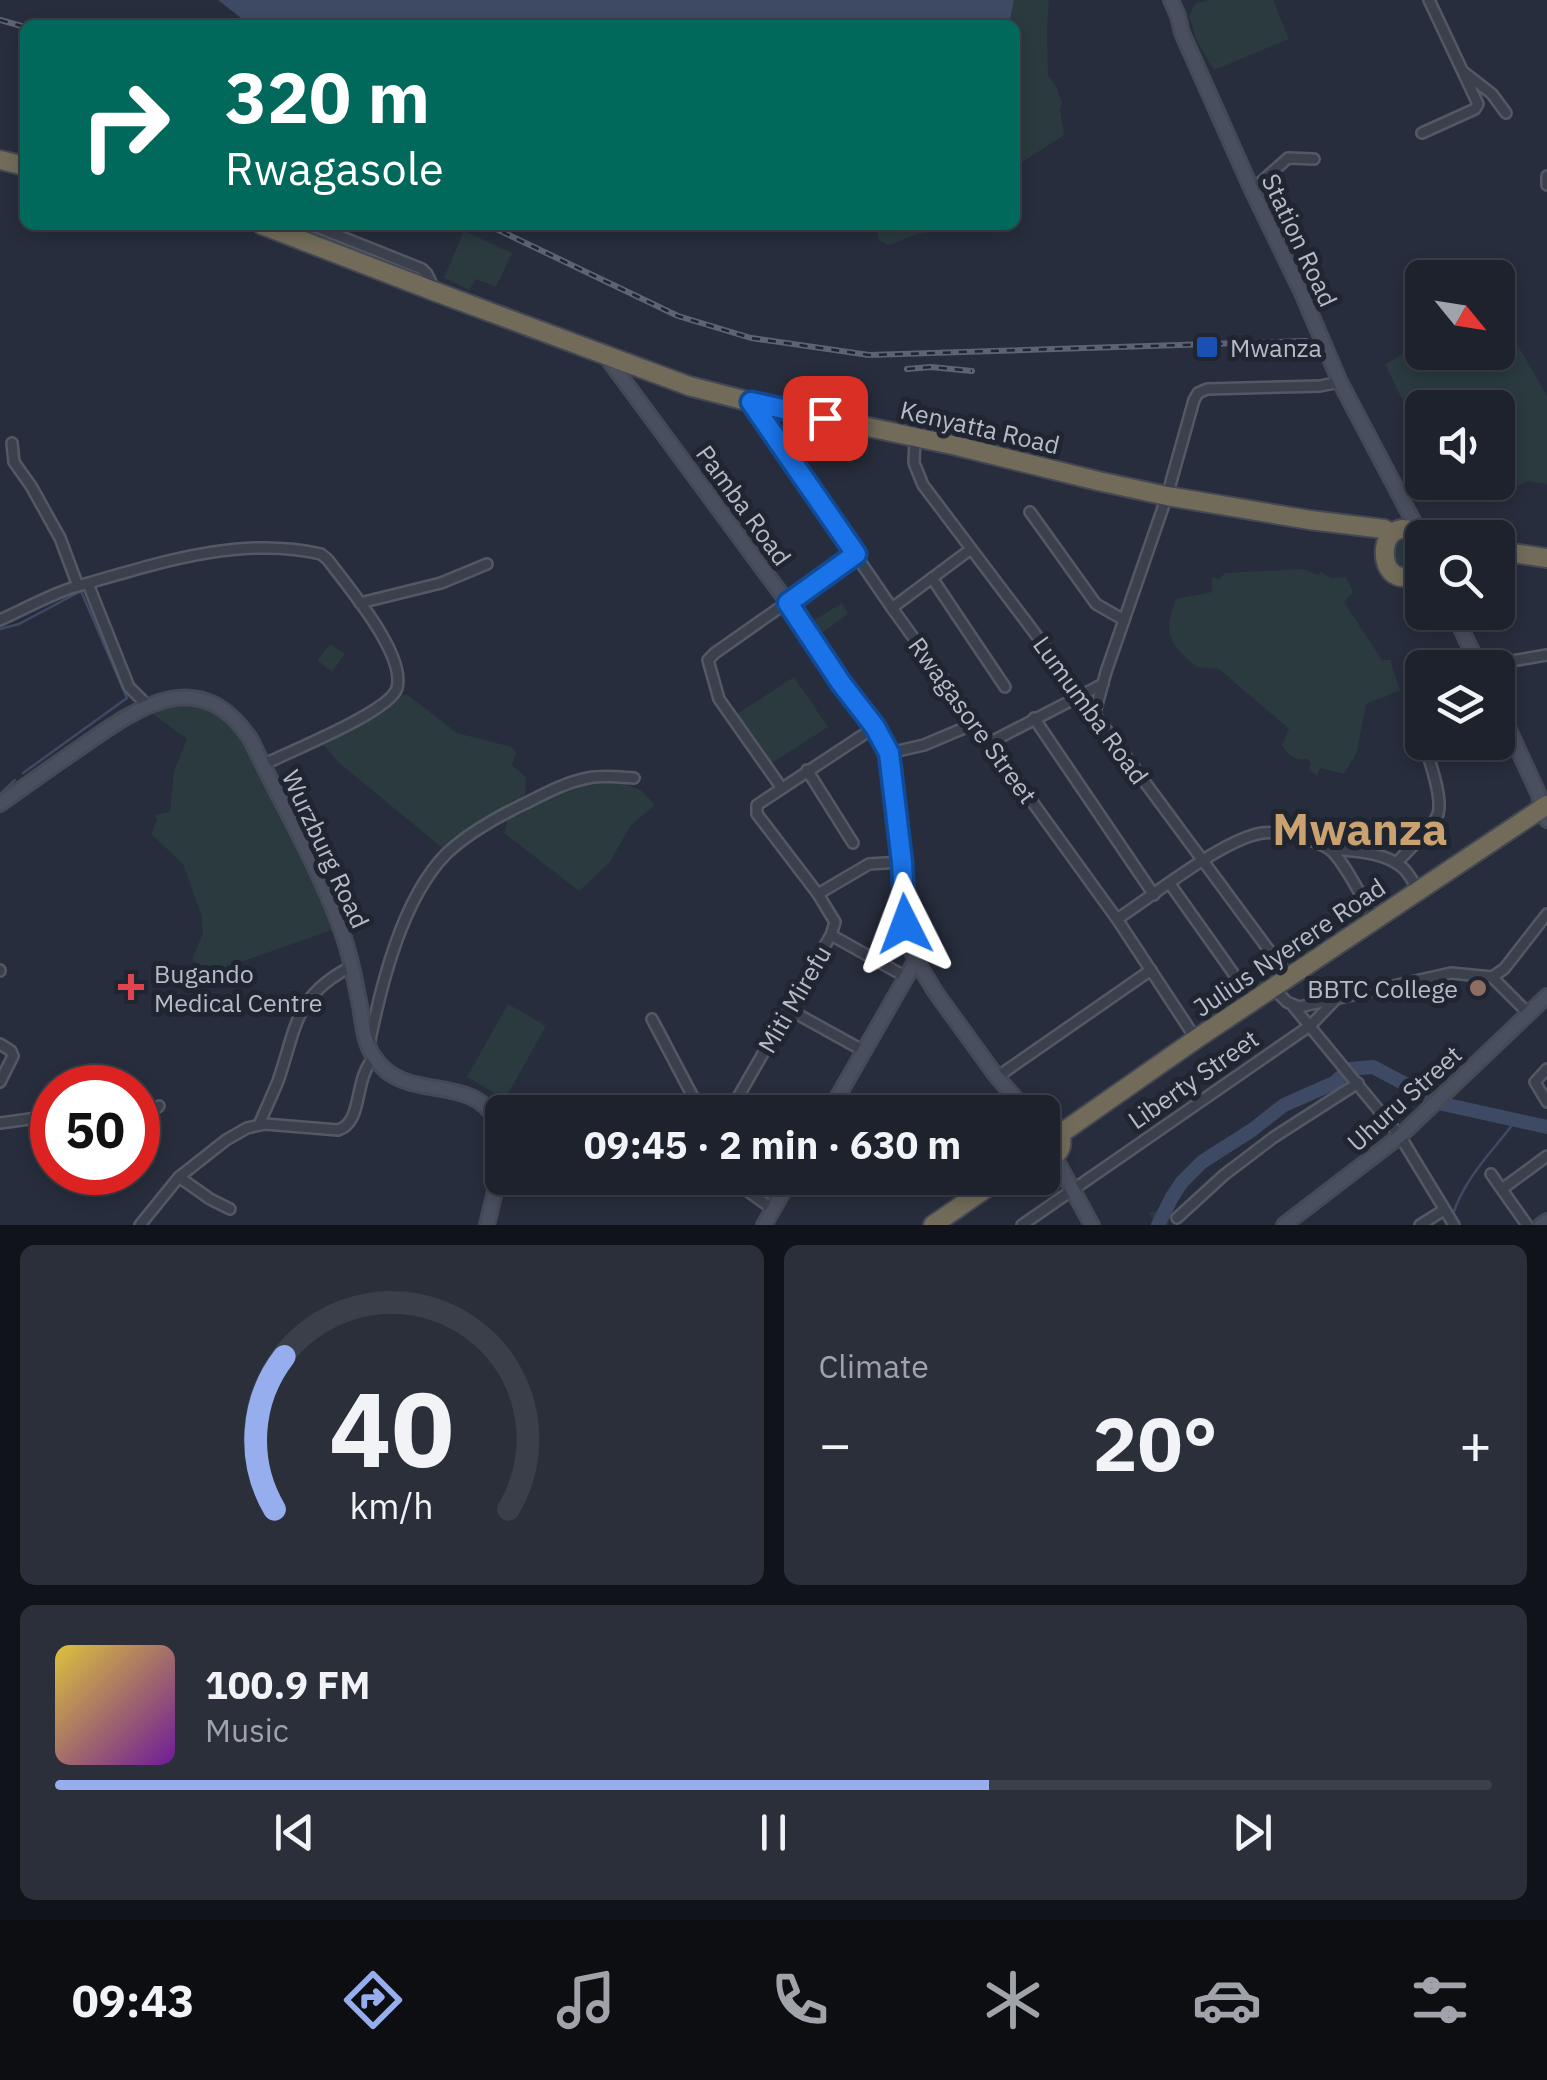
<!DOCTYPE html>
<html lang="en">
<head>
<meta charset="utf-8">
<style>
	body { margin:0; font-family:"IBM Plex Sans",sans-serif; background:#2a2f39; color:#f1f3f6; height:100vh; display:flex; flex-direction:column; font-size:38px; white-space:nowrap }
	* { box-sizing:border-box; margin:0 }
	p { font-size:32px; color:#a0a4aa }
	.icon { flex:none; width:55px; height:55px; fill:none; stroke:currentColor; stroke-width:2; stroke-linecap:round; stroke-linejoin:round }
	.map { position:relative; height:1225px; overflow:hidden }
	.details { display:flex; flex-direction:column; gap:20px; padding:20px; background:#101319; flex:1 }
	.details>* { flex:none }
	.hud { position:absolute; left:20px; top:20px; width:1000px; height:210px; border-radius:15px; box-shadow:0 5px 15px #0003,0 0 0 2px #3b3f49; background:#00695c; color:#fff; overflow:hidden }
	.needle { width:65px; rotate:120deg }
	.buttons { position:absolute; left:1405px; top:260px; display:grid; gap:20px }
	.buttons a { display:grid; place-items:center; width:110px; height:110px; border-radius:15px; background:#1d222d; box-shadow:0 5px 15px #0003,0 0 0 2px #3b3f49; font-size:50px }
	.speed { position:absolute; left:30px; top:1065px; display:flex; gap:20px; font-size:50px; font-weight:700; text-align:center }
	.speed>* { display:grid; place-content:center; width:130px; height:130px; border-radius:50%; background:#1d222d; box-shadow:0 5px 15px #0003,0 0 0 2px #3b3f49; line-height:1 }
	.speed .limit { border:15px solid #d22; background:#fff; color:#111 }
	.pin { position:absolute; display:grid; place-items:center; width:85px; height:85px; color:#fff; margin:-42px; border-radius:20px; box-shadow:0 5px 15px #0006 }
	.me { position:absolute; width:110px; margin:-55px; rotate:357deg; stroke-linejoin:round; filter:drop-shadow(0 0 8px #0008) }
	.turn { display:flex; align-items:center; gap:35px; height:210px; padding:0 40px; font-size:45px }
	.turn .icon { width:130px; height:130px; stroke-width:2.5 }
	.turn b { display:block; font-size:70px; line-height:85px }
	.big { font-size:75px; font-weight:700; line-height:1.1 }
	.details .tile { flex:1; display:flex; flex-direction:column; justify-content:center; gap:15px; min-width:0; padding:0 35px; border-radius:15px; background:#2a2f39 }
	.details .dial { align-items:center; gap:0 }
	.dial svg { height:260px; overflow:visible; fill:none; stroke:#3b3f49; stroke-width:7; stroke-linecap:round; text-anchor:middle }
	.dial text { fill:#f1f3f6; stroke:none }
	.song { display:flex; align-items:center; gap:30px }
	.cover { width:120px; height:120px; border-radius:15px; background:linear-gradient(135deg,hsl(50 70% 55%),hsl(280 70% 35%)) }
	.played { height:10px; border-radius:5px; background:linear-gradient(90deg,#96adee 65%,#3b3f49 65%) }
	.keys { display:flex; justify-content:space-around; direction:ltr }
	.heat { display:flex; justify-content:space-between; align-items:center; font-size:55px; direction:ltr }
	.details .tiles { flex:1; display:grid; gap:20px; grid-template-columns:1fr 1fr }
	.tile:last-child { grid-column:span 2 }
	.trip { position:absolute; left:485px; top:1095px; width:575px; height:100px; border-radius:15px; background:#1d222d; box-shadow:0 5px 15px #0003,0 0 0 2px #3b3f49; font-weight:700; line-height:100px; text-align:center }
	.tab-bar { display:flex; height:160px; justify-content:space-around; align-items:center; background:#0c0e12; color:#a0a4aa }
	.tab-bar .icon { width:70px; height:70px }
	.tab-bar .on { color:#96adee }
	.tab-bar b { font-size:45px; color:#f1f3f6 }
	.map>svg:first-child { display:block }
	.green { fill:#2a3a3e }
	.water { fill:#3e4a63 }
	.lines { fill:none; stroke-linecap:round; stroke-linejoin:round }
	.stream { stroke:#3e4a63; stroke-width:2.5 }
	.river { stroke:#3e4a63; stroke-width:14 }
	.street-casing { stroke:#535864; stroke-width:14 }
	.secondary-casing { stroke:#444956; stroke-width:18 }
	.highway-casing { stroke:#434854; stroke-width:22 }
	.street { stroke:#3b404d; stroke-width:9 }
	.secondary { stroke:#494f5f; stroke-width:12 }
	.highway { stroke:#726b59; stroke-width:18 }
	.rail-casing { stroke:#5d6373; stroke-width:6 }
	.rail { stroke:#202532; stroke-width:2.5; stroke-dasharray:8; stroke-linecap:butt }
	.route-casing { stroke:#114b97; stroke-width:25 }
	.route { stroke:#1a73e8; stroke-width:18 }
	.transit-dot { fill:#1a4fb4; stroke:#202532; stroke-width:4 }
	.health-dot { fill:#e0444e; stroke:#202532; stroke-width:4 }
	.education-dot { fill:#8d6e63; stroke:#202532; stroke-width:4 }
	.labels { text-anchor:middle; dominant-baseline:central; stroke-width:10; stroke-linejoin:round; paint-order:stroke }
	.street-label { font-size:25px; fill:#b7bbc7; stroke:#202532 }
	.poi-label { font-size:25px; fill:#b7bbc7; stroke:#202532; text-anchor:start }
	.town-label { font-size:45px; font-weight:bold; fill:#caa26f; stroke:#202532 }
</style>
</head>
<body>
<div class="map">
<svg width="1547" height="1225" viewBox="0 0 1547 1225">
	<rect width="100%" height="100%" fill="#272d3c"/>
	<g class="green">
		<polygon points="1014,0 1049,0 1047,28 1048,75 1056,86 1062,103 1060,109 1064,135 1015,167 1015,25 1009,25"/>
		<polygon points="1208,0 1273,0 1289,39 1214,70 1197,42 1189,16 1195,4"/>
		<polygon points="875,225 953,225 946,229 917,234 889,245 879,240"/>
		<polygon points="464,231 512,253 496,287 476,279 469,290 444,278"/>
		<polygon points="1498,311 1547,396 1547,484 1528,481 1509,490 1443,483 1498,482 1498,408 1422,408 1422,441 1385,364 1422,344 1422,352 1498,352"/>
		<circle cx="1407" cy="553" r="15"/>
		<path d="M1303,569l15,6 3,-3 10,6 15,-1 7,15 -9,10 38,58h8l10,30 -34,14 -9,48 -13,22 -24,-6 -3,8 -8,-6 2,-7 -4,-4c-13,1 -18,-3 -25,-14l7,-16 -70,-60 -22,-2c-28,-23 -35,-34 -21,-68l36,-7v-15l7,2 6,-6z"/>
		<polygon points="842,603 848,614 822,633 813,621"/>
		<polygon points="330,644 345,654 332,672 317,660"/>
		<polygon points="794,677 828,727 772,763 737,714"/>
		<polygon points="397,694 408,695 457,733 512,747 516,752 512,765 526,777 525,800 445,850 338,762 319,739"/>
		<path d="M180,701c11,3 26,5 36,12 50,32 92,160 116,217l-120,42 -20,-12 11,-27 -2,-19 -18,-50 -32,-30 6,-14 -2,-5 15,-3 4,-40 13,-33 -40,-29z"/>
		<polygon points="624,783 642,791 655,805 631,825 609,863 579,891 504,833 508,817 545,800 589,784"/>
		<polygon points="508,1004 546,1026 505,1099 467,1077"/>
		<polygon points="1173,1191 1177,1199 1173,1203 1168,1225 1154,1225 1155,1222 1149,1213 1163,1208 1169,1197 1167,1193"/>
	</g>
	<polygon class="water" points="218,0 1014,0 1009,25 250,25"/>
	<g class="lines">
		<g class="stream">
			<polyline points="0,629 19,624 81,591 127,698 23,773"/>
			<polyline points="0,794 15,780"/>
			<path d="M1453,1214c12,-37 40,-63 63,-94"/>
		</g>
		<polyline class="river" points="1158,1225 1172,1197 1182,1182 1202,1162 1252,1130 1284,1105 1334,1083 1350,1069 1373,1067 1443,1104 1547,1127"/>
		<g class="street-casing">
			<g id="street">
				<polyline points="1465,73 1492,94 1506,113"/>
				<polyline points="1422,133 1475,109 1478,104 1429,0"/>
				<polyline points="1547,176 1547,185"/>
				<polyline points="1252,190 1288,158 1314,159"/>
				<polyline points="312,225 422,269 427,274 434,289"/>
				<polyline points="752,404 892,608 1117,919 1196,1039"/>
				<polyline points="915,437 914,463 923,485 1028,624 1288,976"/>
				<polyline points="12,443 14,462 31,486 60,538 78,586"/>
				<polyline points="1030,512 1096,604 1124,620"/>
				<polyline points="932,578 1005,687"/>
				<polyline points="88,584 129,687 147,705"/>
				<polyline points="360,603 441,583 487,564"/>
				<polyline points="892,608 971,549"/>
				<path d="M0,620c25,-11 52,-27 78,-34 77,-22 162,-51 243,-32l7,6c20,27 78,94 69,128 -7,24 -109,64 -134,77"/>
				<polyline points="1476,667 1547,655"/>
				<polyline points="1422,697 1419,722 1422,735"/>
				<polyline points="1094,716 1106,672 1167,496 1194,400 1198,393 1207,389 1320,386 1340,382"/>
				<polyline points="1034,718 1154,895"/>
				<polyline points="989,743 1103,684"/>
				<polyline points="889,753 924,745 976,723"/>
				<polyline points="807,770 853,843"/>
				<polyline points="781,787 719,699 708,660 715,653 856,554"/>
				<path d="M1330,849c23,2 57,3 74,20 6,6 10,15 15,21"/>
				<path d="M1396,863c10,-10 38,-37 42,-49 5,-17 -9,-54 -14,-72"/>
				<polyline points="1170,884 1253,1001"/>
				<polyline points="818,894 869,864 901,862"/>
				<path d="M1117,919c36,-23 106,-80 145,-86 16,-3 54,7 67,16 14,9 37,56 46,72"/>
				<polyline points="831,935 906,977"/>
				<polyline points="0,970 0,971"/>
				<polyline points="1492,977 1504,969 1547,914"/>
				<polyline points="1492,977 1528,1013"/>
				<polyline points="1273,988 1287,1002 1299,1007 1451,973 1492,977"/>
				<polyline points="1293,1006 1400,1136 1454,1225"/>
				<polyline points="788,1009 864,1051"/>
				<polyline points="652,1019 701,1112"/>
				<polyline points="0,1044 11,1051 13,1056 0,1082"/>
				<path d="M369,1045c12,-60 33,-146 77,-191 22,-21 51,-37 78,-50 20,-10 42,-22 64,-26 15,-3 31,-1 46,0"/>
				<polyline points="1547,1069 1535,1082 1547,1102"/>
				<polyline points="997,1077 1151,970"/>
				<polyline points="727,1112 734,1104 831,935 835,922 818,894 757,814 757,805 875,727"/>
				<polyline points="138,1119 145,1117 159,1106"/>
				<polyline points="0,1123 37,1118 52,1120"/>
				<path d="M259,1125c6,-15 13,-29 19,-44 19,-55 16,-85 74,-115"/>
				<polyline points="1491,1174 1527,1225"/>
				<polyline points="179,1177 210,1199 230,1209"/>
				<polyline points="734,1178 739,1185 773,1209"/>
				<polyline points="1502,1189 1547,1156"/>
				<polyline points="1177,1218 1224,1175 1274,1137 1358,1083"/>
				<path d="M140,1225l39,-48 47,-37 21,-12 18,-4 73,6c26,-8 15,-51 36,-72"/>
				<polyline points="1022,1225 1311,1025 1336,999"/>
				<polyline points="1420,1225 1444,1210"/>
			</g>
		</g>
		<g class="secondary-casing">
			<g id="secondary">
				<polyline points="1171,0 1178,16 1182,33 1252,190 1302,293 1340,382 1420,534"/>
				<polyline points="605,355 788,603 841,683 875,727 889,753 901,862 905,923 909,945 916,960 936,993 997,1077 1027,1112"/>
				<polyline points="1453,612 1480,668"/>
				<polyline points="1498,706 1539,795 1541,809 1547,820"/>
				<path d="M0,804c28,-20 56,-40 84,-59 57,-40 117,-81 167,-5 30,64 68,126 91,192 9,24 13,49 18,74 3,17 4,37 14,51 31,48 97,14 122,64 14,27 -3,75 -9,104"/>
				<polyline points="829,1112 916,960"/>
				<polyline points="1054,1156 1092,1225"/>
				<polyline points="764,1225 791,1178"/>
				<polyline points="1284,1225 1400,1136 1547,996"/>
				<polyline points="1541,1225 1547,1221"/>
			</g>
		</g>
		<g class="highway-casing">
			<g id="highway">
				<polyline points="0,160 25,166"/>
				<polyline points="262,225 436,292 689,386 751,402 957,446 1098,481 1167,496 1310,520 1384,529 1392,533"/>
				<polyline points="1498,551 1547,558"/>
				<path d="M1422,570c-51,34 -49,-71 2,-32"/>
				<path d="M1042,1127l14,3c8,9 7,19 -2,26l-12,1"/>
				<polyline points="1060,1134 1196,1039 1547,805"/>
				<polyline points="933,1225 1001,1178"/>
			</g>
		</g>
		<use href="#street" class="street"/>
		<use href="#secondary" class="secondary"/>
		<use href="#highway" class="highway"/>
		<g class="rail-casing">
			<g id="rail">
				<polyline points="0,20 25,27"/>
				<polyline points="488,225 678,316 751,338 869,355 1306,341"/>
				<polyline points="907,369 931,367 972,371"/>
			</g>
		</g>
		<use href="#rail" class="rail"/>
	</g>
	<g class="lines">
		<g class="route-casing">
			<polyline id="route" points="825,418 751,402 856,554 788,603 841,683 875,727 889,753 902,862 905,924"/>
		</g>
		<use href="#route" class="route"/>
	</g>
	<rect class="transit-dot" x="1195" y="335" width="24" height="24" rx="5"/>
	<path class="health-dot" d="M126 972h10v10h10v10h-10v10h-10v-10h-10v-10h10z"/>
	<circle class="education-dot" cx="1478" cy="988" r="10"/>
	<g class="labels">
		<g class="street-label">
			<text transform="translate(1300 240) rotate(65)">Station Road</text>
			<text transform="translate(980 427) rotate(13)">Kenyatta Road</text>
			<text transform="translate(744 505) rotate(54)">Pamba Road</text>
			<text transform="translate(1091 710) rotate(54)">Lumumba Road</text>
			<text transform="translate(973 720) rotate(54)">Rwagasore Street</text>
			<text transform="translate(326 849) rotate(65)">Wurzburg Road</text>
			<text transform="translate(1289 947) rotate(-34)">Julius Nyerere Road</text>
			<text transform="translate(794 999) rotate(-60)">Miti Mirefu</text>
			<text transform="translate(1193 1079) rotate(-35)">Liberty Street</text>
			<text transform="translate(1404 1098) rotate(-42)">Uhuru Street</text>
		</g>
		<g class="poi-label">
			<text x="1230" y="347">Mwanza</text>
			<text x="154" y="973">Bugando<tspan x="154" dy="29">Medical Centre</tspan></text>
			<text x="1458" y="988" text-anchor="end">BBTC College</text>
		</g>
		<g class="town-label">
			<text x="1360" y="828">Mwanza</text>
		</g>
	</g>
</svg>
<div class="buttons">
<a><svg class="needle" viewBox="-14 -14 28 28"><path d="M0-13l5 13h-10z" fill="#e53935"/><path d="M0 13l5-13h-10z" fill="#a0a4aa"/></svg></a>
<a><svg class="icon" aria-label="sound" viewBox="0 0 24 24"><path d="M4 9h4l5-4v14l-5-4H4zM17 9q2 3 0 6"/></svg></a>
<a><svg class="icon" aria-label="search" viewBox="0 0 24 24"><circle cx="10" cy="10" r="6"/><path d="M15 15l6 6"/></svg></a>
<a><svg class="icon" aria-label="layers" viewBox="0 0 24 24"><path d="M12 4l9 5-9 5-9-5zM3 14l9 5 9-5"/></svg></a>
</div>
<div class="speed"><div class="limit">50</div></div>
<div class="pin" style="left:825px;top:418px;background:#d93025"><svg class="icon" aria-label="arrive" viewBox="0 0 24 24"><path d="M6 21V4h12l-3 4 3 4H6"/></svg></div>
<svg class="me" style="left:905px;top:924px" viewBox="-20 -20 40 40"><path d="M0-17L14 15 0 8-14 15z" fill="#1a73e8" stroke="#fff" stroke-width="4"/></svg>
<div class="trip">09:45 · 2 min · 630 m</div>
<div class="hud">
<div class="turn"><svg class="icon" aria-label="right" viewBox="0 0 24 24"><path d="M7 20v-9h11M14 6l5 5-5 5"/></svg><div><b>320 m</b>Rwagasole</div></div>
</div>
</div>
<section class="details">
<div class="tiles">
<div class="tile dial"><svg viewBox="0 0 100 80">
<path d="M14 69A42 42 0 1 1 86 69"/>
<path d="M14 69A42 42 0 0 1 17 22" stroke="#96adee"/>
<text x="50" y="56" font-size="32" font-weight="700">40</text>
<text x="50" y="72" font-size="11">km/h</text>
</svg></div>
<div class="tile"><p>Climate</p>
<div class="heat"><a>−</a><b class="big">20°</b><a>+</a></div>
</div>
<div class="tile">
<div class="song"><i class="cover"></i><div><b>100.9 FM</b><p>Music</p></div></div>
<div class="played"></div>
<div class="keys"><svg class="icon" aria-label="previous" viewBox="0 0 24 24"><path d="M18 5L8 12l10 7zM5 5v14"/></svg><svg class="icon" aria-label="pause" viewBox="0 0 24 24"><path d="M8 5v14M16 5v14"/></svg><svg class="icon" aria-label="next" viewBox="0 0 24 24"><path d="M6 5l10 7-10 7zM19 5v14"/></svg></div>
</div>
</div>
</section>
<nav class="tab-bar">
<b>09:43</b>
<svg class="icon on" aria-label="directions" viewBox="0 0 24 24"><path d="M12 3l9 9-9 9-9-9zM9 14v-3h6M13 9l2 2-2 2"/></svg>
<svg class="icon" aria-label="music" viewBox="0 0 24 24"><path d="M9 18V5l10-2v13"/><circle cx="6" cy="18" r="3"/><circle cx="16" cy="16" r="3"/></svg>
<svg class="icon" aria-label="phone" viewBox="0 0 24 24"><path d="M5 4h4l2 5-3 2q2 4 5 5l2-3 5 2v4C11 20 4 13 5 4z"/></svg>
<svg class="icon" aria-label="climate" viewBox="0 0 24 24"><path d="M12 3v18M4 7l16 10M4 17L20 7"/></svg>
<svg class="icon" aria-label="car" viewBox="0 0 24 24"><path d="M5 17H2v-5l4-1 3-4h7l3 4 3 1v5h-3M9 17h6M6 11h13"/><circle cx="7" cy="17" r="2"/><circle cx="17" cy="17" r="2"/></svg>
<svg class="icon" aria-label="filters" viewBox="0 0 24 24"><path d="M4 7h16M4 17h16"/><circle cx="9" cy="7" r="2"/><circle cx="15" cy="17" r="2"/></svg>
</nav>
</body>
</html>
